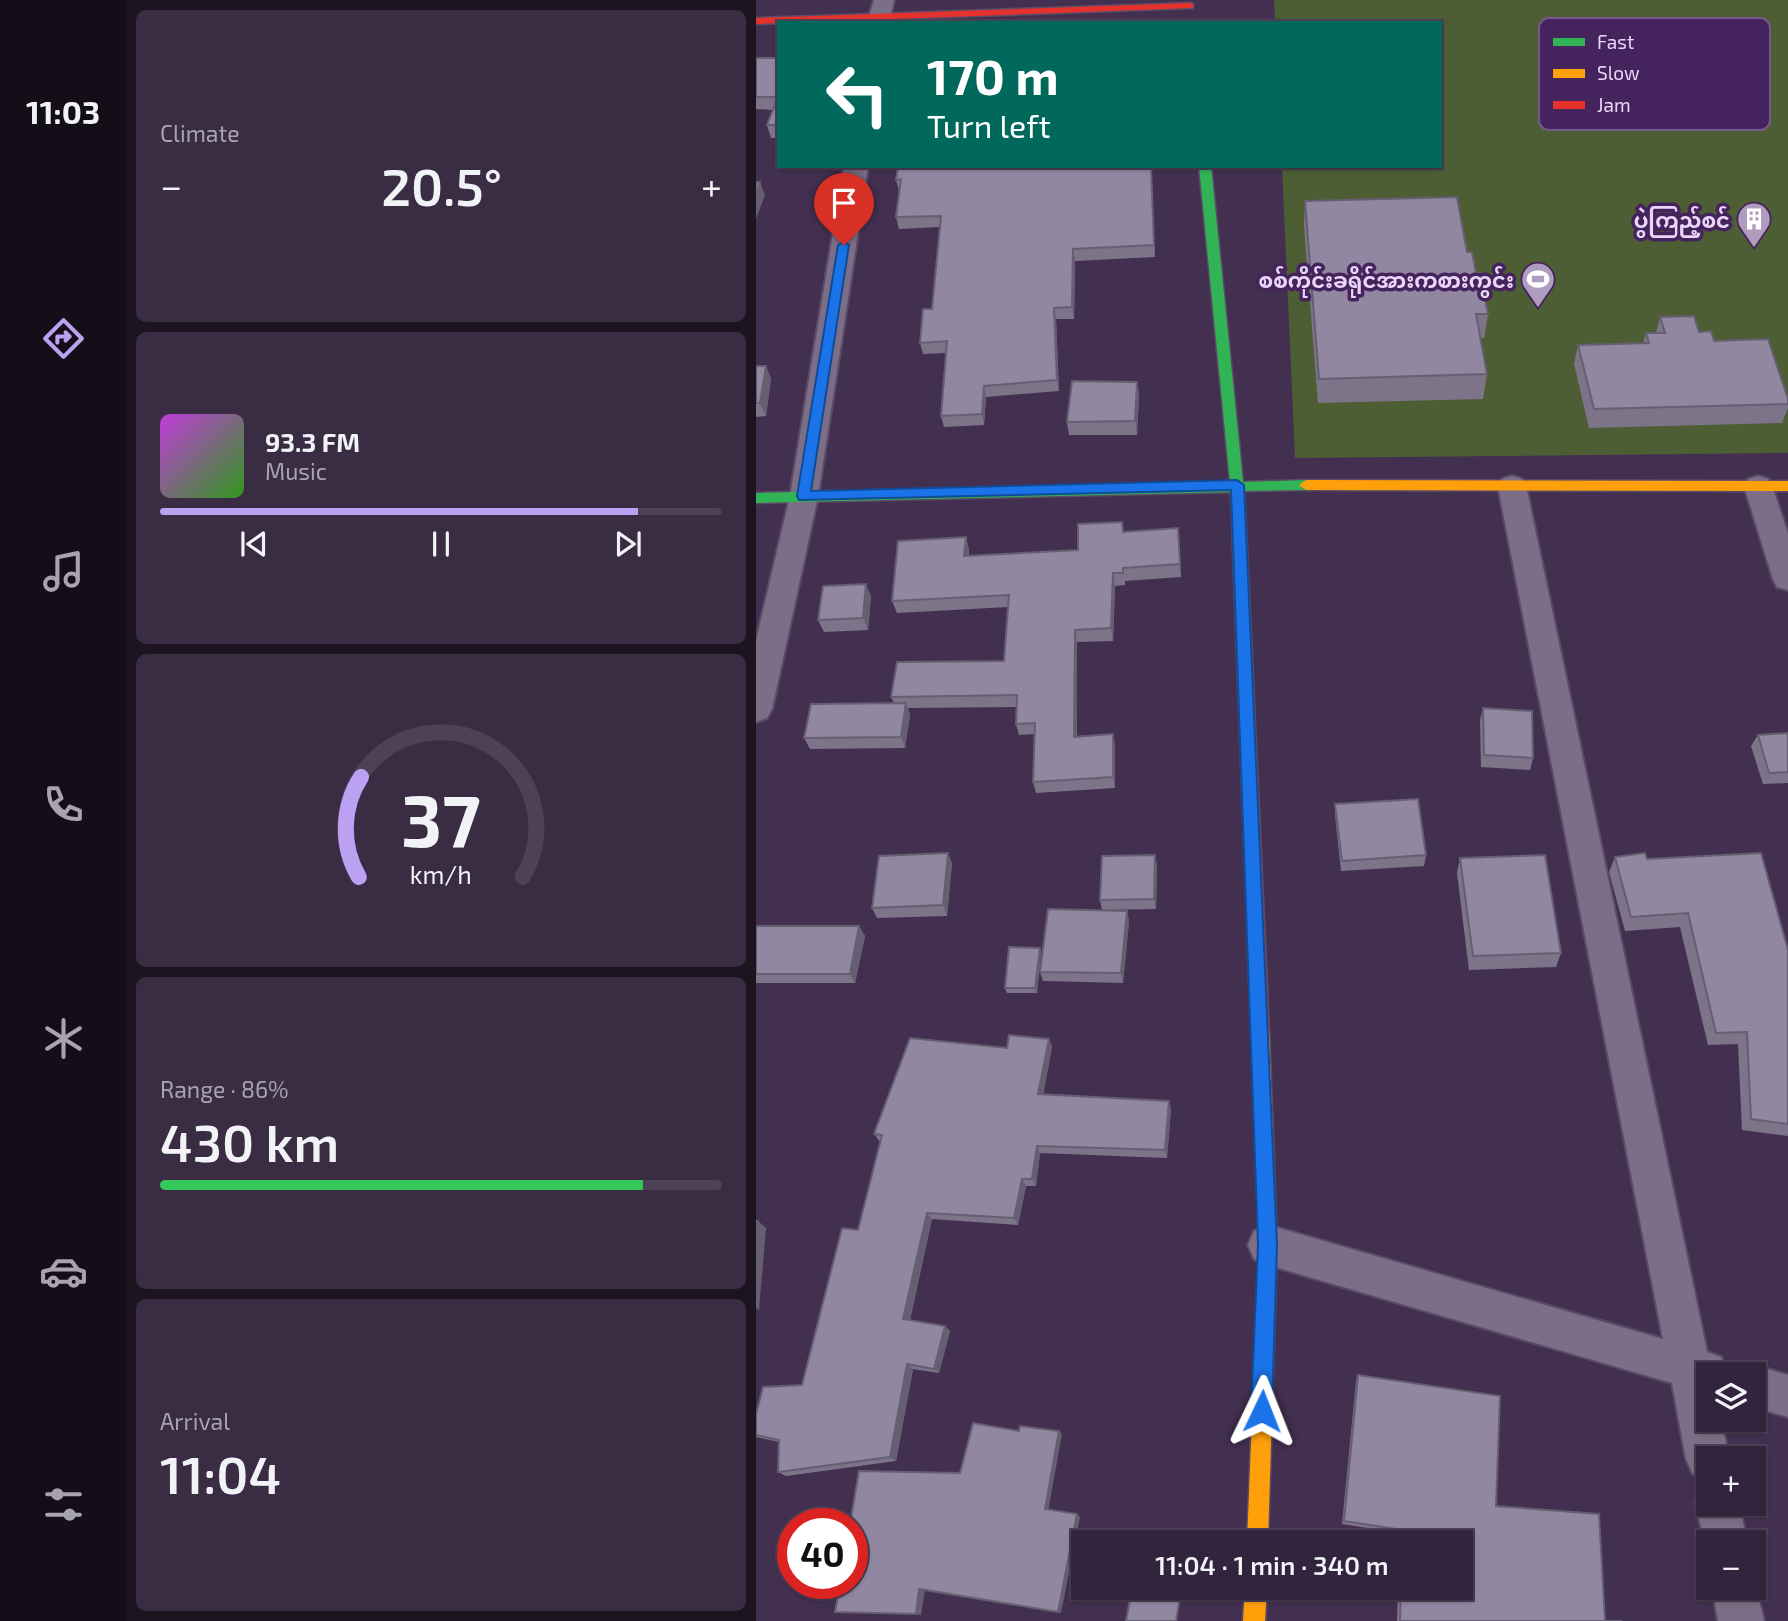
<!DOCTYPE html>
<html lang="en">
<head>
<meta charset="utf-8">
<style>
	body { margin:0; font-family:"Exo 2","Noto Sans Myanmar",sans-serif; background:#3a2c43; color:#f1f3f6; height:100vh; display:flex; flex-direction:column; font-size:26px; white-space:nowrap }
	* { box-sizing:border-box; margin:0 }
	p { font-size:23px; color:#a8a4af }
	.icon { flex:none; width:38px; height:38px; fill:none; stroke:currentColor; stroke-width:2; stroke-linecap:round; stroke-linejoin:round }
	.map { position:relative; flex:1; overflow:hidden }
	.side { display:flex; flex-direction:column; gap:10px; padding:10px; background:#1c1421; width:630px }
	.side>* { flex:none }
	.guide { position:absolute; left:21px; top:21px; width:665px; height:147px; border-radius:0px; box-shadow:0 2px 5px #0004,0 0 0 2px #4d4156; background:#00695c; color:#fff; overflow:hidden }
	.controls { position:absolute; left:940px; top:1362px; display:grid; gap:14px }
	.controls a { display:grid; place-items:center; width:70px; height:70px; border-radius:0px; background:#32243c; box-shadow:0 2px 5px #0004,0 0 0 2px #4d4156; font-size:35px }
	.speed { position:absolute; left:21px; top:1508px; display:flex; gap:14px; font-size:35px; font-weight:700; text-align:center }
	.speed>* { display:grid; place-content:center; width:91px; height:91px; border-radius:50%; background:#32243c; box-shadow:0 2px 5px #0004,0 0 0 2px #4d4156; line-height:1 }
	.speed .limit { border:10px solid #d22; background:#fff; color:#111 }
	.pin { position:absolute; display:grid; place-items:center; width:60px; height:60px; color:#fff; margin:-72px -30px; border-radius:50% 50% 50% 0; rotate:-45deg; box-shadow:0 0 7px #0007 }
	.pin .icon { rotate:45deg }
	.me { position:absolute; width:77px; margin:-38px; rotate:2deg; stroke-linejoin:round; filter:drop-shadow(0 0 5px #0008) }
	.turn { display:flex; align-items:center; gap:24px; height:147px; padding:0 35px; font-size:32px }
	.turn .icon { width:91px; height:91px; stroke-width:2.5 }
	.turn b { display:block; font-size:49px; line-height:60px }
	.big { font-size:52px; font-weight:600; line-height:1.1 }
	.side .tile { flex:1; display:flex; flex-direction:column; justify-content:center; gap:10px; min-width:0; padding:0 24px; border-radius:10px; background:#3a2c43 }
	.side .dial { align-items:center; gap:0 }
	.dial svg { height:182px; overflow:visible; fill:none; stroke:#4d4156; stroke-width:7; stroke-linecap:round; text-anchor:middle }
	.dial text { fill:#f1f3f6; stroke:none }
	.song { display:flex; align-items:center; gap:21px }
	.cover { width:84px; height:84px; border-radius:10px; background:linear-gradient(135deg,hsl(290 70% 55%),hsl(110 70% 35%)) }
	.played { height:7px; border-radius:4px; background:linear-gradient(90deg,#bca0f2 85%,#4d4156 85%) }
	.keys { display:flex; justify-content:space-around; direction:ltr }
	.heat { display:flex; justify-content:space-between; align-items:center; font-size:38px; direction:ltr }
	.charge { height:10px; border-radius:5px; background:linear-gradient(90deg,#34c759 86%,#4d4156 0) }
	.trip { position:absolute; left:315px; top:1530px; width:402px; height:70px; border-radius:0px; background:#32243c; box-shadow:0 2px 5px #0004,0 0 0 2px #4d4156; font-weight:600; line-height:70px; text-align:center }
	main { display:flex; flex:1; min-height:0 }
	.tabs { display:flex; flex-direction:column; width:126px; justify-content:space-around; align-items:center; background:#140e18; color:#a8a4af }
	.tabs .icon { width:49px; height:49px }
	.tabs .current { color:#bca0f2 }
	.tabs b { font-size:32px; color:#f1f3f6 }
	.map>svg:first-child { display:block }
	.green { fill:#4d5e35 }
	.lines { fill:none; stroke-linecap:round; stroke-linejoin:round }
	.street-casing { stroke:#5b4b66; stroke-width:4 }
	.fast-casing { stroke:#5b4b66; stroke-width:3 }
	.slow-casing { stroke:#5b4b66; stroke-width:3 }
	.jam-casing { stroke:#5b4b66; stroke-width:3 }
	.street { fill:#7d6e87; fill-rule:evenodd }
	.fast { fill:#30b455; fill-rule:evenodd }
	.slow { fill:#ff9f0a; fill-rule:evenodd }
	.jam { fill:#e5322d; fill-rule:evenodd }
	.wall { fill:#7d748a }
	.shaded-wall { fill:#665e71 }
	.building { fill:#9187a1; stroke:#665e71; stroke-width:2 }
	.route { fill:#1a73e8; stroke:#114b97; stroke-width:2 }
	.labels { text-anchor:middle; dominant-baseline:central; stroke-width:7; stroke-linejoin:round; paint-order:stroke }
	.far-poi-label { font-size:21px; font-weight:bold; fill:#e9d6f9; stroke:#45235d; text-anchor:end }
	.key { fill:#45235d; stroke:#76598c; stroke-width:2 }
	.key-label { font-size:19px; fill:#e9d6f9 }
</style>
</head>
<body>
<main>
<nav class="tabs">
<b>11:03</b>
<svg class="icon current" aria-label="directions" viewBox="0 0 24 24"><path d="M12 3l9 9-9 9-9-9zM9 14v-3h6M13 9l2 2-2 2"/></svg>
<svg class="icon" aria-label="music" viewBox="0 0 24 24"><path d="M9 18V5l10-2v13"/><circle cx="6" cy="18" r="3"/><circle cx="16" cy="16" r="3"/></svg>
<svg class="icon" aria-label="phone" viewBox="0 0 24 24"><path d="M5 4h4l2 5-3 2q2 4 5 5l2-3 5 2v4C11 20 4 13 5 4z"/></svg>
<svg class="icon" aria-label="climate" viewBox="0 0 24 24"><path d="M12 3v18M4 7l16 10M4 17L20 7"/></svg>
<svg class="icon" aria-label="car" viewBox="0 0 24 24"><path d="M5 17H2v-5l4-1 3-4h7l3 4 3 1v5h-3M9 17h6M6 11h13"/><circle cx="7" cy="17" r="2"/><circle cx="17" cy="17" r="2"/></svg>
<svg class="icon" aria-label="filters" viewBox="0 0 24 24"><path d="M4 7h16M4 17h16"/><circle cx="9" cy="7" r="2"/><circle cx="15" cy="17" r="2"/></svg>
</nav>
<section class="side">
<div class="tile"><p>Climate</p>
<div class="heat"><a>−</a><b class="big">20.5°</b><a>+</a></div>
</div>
<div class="tile">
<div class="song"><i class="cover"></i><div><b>93.3 FM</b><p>Music</p></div></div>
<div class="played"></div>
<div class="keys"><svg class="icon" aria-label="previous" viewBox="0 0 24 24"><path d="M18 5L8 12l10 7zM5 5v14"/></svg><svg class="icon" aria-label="pause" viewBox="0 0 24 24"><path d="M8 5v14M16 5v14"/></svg><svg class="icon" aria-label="next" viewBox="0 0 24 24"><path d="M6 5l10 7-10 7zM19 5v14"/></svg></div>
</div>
<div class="tile dial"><svg viewBox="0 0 100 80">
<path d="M14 69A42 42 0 1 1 86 69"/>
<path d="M14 69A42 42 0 0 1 15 25" stroke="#bca0f2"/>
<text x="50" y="56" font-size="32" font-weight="700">37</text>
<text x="50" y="72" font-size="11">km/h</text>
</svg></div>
<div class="tile"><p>Range · 86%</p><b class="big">430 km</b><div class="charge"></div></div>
<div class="tile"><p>Arrival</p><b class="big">11:04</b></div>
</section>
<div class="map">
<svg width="1032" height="1621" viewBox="0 0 1032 1621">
	<rect width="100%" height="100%" fill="#433050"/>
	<polygon class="green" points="518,0 1032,0 1032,453 539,458 526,166 684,166 684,23 519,23"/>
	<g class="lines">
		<g class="street-casing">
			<g id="street">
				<polygon points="118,0 138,0 133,23 111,23"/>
				<polygon points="88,166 112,166 62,496 16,709 11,718 0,722 0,641 34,496"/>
				<polygon points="756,476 766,479 770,486 951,1352 965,1357 971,1372 952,1374 952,1419 965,1419 973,1458 952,1458 952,1481 937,1474 930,1459 916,1383 512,1265 498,1259 492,1245 498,1231 512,1225 907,1339 742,486 746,479"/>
				<polygon points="1002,476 1012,479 1016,486 1032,534 1032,590 1021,587 1017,579 988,486 992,479"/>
				<polygon points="998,1365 1032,1375 1032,1417 998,1407 998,1374 982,1374"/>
				<polygon points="952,1485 952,1503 983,1503 991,1542 952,1542 952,1555 939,1503 946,1488"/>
				<polygon points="998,1580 1008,1621 962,1621 956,1587 998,1587"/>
			</g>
		</g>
		<g class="fast-casing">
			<polygon id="fast" points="443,166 455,166 487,482 550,480 557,485 550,490 488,491 491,549 489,553 484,554 477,549 475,492 0,503 0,493 474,482"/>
		</g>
		<g class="slow-casing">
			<g id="slow">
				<polygon points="550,480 1032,481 1032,491 550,490 543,485"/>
				<polygon points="504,1022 510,1024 513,1030 521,1245 512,1542 491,1542 503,1245 495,1030 498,1024"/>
				<polygon points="489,1587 511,1587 509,1621 487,1621"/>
			</g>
		</g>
		<g class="jam-casing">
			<g id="jam">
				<polygon points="433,3 437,4 437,8 0,24 0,18"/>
				<polygon points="484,544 491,549 513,1030 510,1036 504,1038 498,1036 495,1030 477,549"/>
			</g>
		</g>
		<use href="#street" class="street"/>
		<use href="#fast" class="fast"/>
		<use href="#slow" class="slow"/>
		<use href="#jam" class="jam"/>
	</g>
	<g class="wall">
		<polygon points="0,58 23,58 23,138 15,138 11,125 17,110 0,109"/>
		<polygon points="395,166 399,257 319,261 318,319 300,319 303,391 230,397 228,425 188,427 185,416 190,353 167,354 164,343 176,309 184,227 143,229 140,217 143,191 140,180"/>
		<polygon points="549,201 711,252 720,273 732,314 728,338 724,338 731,374 727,399 562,403 548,226"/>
		<polygon points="904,317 943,332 958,341 1032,399 1032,408 1026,423 833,428 818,364 822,345 887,343 890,333 900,333"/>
		<polygon points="0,366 10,366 15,379 10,416 0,417"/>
		<polygon points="381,382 383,395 381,435 313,435 311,422"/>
		<polygon points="422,528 425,577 369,581 369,585 359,586 357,641 321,642 321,736 357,734 359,746 359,788 280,793 277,782 279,734 263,735 260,724 261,707 152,708 154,715 149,748 54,749 48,738 138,703 135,697 248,661 252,607 141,613 136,601 210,537 213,550 213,556 322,550 368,532"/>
		<polygon points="115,596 112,630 68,632 62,620"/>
		<polygon points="727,708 777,758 774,770 725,767 724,720"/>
		<polygon points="1032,733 1032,783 1007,784 995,746 1002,735"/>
		<polygon points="579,804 670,855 668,866 585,871 579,815"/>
		<polygon points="399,855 401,866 400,909 346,910 344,900"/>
		<polygon points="859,857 891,859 1032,950 1032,1136 986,1130 982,1044 952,1045 924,927 869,931 853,872"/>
		<polygon points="704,858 805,953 800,967 713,970 701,873"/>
		<polygon points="196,863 191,916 121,918 116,908"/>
		<polygon points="371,911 373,921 367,983 287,981 284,972"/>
		<polygon points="0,926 103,926 109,936 99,983 0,983"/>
		<polygon points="284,948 285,953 281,993 251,993 249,988"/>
		<polygon points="293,1039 296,1047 287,1095 413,1101 415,1109 411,1158 284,1153 280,1186 270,1186 262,1225 176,1219 154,1320 189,1326 194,1331 183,1373 157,1369 140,1461 30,1476 22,1472 23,1442 0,1437 0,1414 46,1385 102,1230 124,1142 118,1134 251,1048"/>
		<polygon points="602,1375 740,1506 849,1621 866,1621 641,1621 642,1587 705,1587 705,1542 644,1542 644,1533 586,1524 600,1381"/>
	</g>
	<g class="shaded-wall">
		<polygon points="4,182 9,195 0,219 0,194"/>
		<polygon points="317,249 319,261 318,319 316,307"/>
		<polygon points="298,308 300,319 303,391 301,380"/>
		<polygon points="10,366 15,379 10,416 4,403"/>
		<polygon points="381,382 383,395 381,435 379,421"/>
		<polygon points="228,386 230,397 228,425 226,414"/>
		<polygon points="210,537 213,550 212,569 208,556"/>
		<polygon points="357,573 359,586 357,641 355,628"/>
		<polygon points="110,584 115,596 112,630 107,618"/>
		<polygon points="319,630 321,642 321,748 318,737"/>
		<polygon points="150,703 154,715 149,748 145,737"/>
		<polygon points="357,734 359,746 359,788 357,777"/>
		<polygon points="192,853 196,863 191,916 187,905"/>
		<polygon points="399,855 401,866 400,909 398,899"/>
		<polygon points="371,911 373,921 367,983 365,973"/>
		<polygon points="103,926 109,936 99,983 94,974"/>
		<polygon points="284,948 285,953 281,993 279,988"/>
		<polygon points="293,1039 296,1047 286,1102 282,1094"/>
		<polygon points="413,1101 415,1109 411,1158 409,1150"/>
		<polygon points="281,1146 284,1153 280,1186 276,1179"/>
		<polygon points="266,1179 270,1186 262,1225 258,1218"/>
		<polygon points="171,1213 176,1219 153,1324 147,1319"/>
		<polygon points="2,1221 10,1228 3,1310 0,1308 0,1240"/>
		<polygon points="189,1326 194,1331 183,1373 178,1369"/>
		<polygon points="151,1364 157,1369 140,1461 134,1457"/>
		<polygon points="303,1431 306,1434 292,1512 289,1509"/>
		<polygon points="321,1514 324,1517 305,1613 302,1612"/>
		<polygon points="163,1589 169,1590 165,1615 160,1614"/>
	</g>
	<g class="building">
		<polygon points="0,58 23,58 23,125 11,125 22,97 0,97"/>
		<polygon points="142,166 395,166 398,245 317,249 316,307 298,308 301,380 228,386 226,414 185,416 191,341 164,343 167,309 176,309 185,216 140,217 145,179 140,180"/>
		<polygon points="0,182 4,182 0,194"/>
		<polygon points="701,197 711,252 716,252 720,273 724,273 732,314 720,314 731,374 563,379 549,201"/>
		<polygon points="938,316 943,332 955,331 958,341 1012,339 1032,399 1032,404 838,409 822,345 893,343 890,333 909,333 904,317"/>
		<polygon points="0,366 10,366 4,403 0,403"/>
		<polygon points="316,381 381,382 379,421 311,422"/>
		<polygon points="366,522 367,532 422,528 424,564 367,568 367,573 357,573 355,628 319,630 318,737 357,734 357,777 277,782 279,723 260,724 261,695 135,697 141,662 248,661 253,595 136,601 142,541 210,537 208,556 322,550 322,524"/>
		<polygon points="110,584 107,618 62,620 67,586"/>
		<polygon points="150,703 145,737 48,738 55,704"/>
		<polygon points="727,708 776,711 777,758 728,755"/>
		<polygon points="1032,733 1032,772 1013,773 1002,735"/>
		<polygon points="662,799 670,855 586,861 579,804"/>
		<polygon points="192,853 187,905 116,908 123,856"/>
		<polygon points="889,853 891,859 1005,853 1032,950 1032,1124 995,1119 991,1032 960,1033 932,913 875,917 859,857"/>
		<polygon points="399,855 398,899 344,900 346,856"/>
		<polygon points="789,855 805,953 717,956 704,858"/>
		<polygon points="292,909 371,911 365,973 284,972"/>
		<polygon points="0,926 103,926 94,974 0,974"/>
		<polygon points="253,947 284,948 279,988 249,988"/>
		<polygon points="253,1035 293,1039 282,1094 413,1101 409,1150 281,1146 276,1179 266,1179 258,1218 171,1213 147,1319 189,1326 178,1369 151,1364 134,1457 22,1472 23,1440 0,1435 0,1414 7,1387 46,1385 86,1228 102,1230 126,1135 118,1134 154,1038 251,1048"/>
		<polygon points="0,1221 2,1221 0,1240"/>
		<polygon points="602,1375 744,1396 740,1506 843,1514 849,1621 866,1621 644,1621 645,1587 705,1587 705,1542 646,1542 647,1530 588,1521"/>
		<polygon points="217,1423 263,1431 264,1426 303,1431 289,1509 321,1514 302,1612 163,1589 160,1614 79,1612 84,1584 96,1584 96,1524 94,1524 103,1471 204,1473"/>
		<polygon points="376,1587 426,1587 420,1621 370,1621"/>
	</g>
	<polygon class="route" points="88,241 93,245 55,491 481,480 488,485 521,1245 516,1411 513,1418 506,1421 498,1418 495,1411 502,1245 475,490 43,500 41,496 82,245"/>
	<defs>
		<g id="building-pin" transform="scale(1.75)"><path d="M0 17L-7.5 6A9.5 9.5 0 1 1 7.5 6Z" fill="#af9cbe" stroke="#45235d"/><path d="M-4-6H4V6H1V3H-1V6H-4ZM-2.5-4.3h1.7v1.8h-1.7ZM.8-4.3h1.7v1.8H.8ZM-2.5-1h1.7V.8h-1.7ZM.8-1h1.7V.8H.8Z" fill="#fff"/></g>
		<g id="stadium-pin" transform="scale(1.75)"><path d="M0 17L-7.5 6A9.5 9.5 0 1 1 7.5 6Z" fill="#af9cbe" stroke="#45235d"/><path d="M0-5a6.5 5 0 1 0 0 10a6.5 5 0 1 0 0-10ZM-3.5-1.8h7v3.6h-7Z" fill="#fff"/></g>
	</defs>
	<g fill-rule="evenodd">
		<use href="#building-pin" x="998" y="219"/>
		<use href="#stadium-pin" x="782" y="279"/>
	</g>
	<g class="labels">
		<g class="far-poi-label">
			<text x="974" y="219">ပွဲကြည့်စင်</text>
			<text x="758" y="279">စစ်ကိုင်းခရိုင်အားကစားကွင်း</text>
		</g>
	</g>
	<rect x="783" y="18" width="231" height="112" rx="10" class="key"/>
	<rect x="797" y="38" width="32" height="8" fill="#30b455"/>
	<rect x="797" y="69" width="32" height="9" fill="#ff9f0a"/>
	<rect x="797" y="101" width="32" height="8" fill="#e5322d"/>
	<g class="key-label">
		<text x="841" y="49">Fast</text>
		<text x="841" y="80">Slow</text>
		<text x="841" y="112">Jam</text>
	</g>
</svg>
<div class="controls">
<a><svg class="icon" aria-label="layers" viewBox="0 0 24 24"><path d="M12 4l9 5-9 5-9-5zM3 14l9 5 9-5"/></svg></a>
<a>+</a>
<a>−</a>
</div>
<div class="speed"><div class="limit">40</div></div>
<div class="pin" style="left:88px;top:245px;background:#d93025"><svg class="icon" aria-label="arrive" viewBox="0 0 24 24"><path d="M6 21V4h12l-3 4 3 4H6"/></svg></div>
<svg class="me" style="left:506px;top:1411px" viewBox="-20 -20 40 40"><path d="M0-17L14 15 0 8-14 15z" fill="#1a73e8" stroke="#fff" stroke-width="4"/></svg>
<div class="trip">11:04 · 1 min · 340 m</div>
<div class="guide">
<div class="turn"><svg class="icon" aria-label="left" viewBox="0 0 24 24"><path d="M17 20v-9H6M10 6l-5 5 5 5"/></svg><div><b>170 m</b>Turn left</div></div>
</div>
</div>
</main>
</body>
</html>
